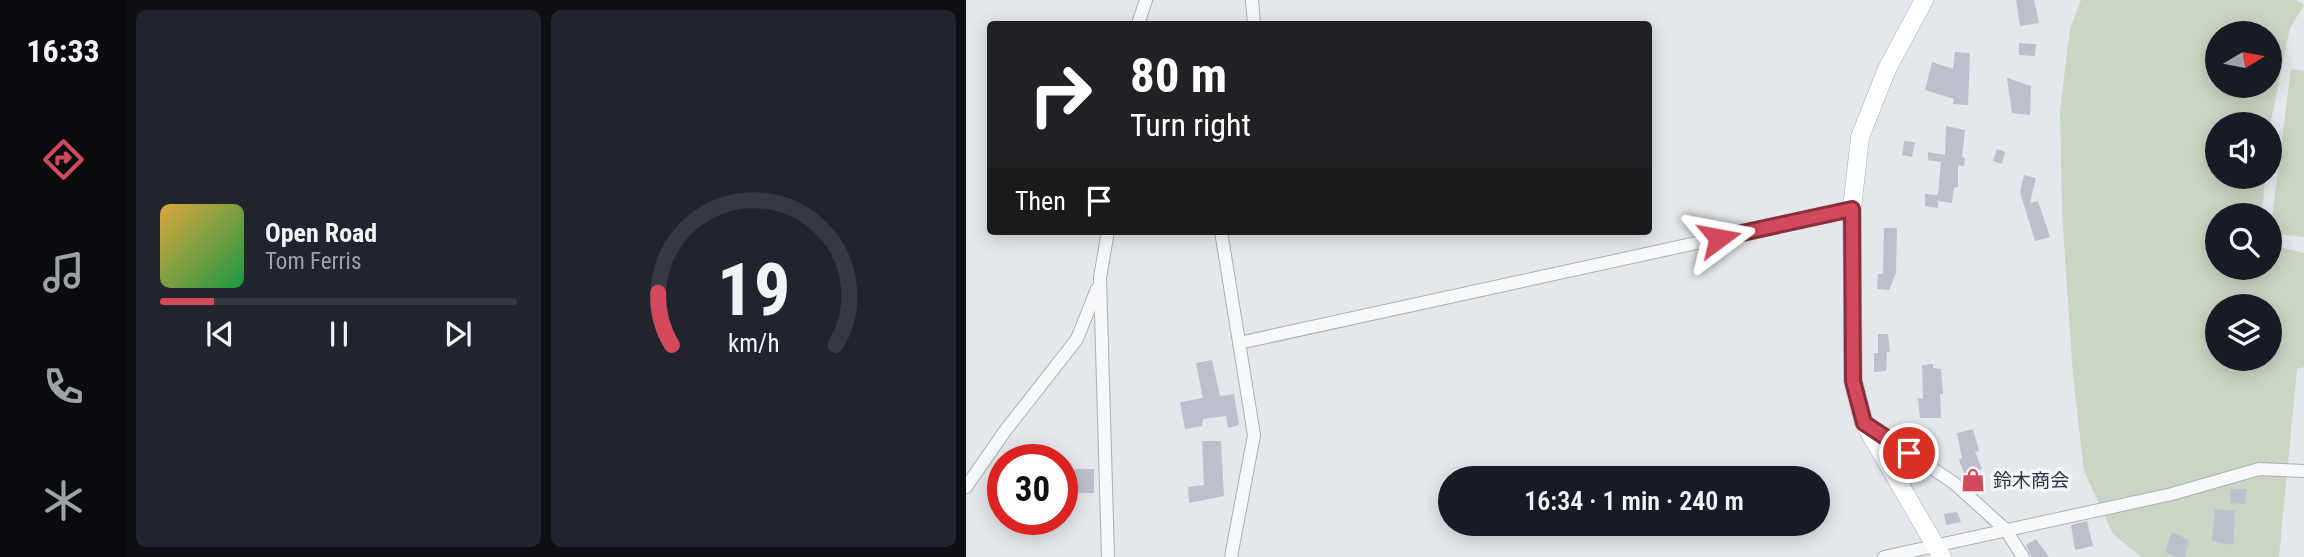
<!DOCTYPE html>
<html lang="en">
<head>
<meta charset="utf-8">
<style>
	body { margin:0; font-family:"Roboto Condensed","Noto Sans JP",sans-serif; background:#20242c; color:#f1f3f6; height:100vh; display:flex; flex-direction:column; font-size:26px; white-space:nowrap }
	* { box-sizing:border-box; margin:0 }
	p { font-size:23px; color:#9ea1a6 }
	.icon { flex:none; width:38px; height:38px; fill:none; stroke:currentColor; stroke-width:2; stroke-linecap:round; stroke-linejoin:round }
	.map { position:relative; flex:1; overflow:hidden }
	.side { display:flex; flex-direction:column; gap:10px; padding:10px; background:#0d0f14; width:840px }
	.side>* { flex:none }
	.banner { position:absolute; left:21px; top:21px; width:665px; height:214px; border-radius:7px; box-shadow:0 4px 18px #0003; background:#202124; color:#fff; overflow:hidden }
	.needle { width:46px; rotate:80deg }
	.tools { position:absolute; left:1239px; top:21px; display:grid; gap:14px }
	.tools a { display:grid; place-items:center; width:77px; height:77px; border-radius:50%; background:#171b24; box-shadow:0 4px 18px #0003; font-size:35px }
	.speed { position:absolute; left:21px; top:444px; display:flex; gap:14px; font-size:35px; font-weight:700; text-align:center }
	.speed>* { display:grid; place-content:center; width:91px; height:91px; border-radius:50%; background:#171b24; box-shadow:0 4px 18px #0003; line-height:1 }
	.speed .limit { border:10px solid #d22; background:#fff; color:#111 }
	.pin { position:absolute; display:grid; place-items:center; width:60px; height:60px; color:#fff; margin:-30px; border:4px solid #fff; border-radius:50%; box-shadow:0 2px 7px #0007 }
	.me { position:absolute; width:77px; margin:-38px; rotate:77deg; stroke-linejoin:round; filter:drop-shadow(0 0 5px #0008) }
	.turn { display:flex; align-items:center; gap:24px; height:147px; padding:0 28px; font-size:32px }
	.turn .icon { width:91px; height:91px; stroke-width:2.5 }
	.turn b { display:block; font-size:49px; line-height:60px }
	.then { display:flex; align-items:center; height:66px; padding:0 28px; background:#0003; gap:14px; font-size:26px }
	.side .tile { flex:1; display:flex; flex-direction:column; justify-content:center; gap:10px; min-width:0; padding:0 24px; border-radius:10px; background:#20242c }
	.side .dial { align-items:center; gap:0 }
	.dial svg { height:182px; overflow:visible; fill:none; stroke:#363941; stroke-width:7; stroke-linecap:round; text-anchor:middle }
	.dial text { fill:#f1f3f6; stroke:none }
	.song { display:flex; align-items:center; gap:21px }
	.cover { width:84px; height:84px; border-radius:10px; background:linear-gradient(135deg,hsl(40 70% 55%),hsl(140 70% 35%)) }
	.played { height:7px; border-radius:4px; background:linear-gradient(90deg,#d1495b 15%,#363941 15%) }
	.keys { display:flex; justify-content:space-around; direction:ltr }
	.side .tiles { flex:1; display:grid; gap:10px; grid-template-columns:repeat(2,1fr) }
	.trip { position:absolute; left:472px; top:466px; width:392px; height:70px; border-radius:35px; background:#171b24; box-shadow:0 4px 18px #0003; font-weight:600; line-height:70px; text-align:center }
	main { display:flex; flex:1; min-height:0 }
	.tabs { display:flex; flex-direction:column; width:126px; justify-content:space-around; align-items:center; background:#090b0e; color:#9ea1a6 }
	.tabs .icon { width:49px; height:49px }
	.tabs .on { color:#d1495b }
	.tabs b { font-size:32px; color:#f1f3f6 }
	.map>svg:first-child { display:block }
	.green { fill:#c9d6c5; fill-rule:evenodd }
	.building { fill:#bbc0ca }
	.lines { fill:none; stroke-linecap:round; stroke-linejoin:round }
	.street-casing { stroke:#a9aeb7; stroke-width:14 }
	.secondary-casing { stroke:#a9aeb7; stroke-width:19 }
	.street { stroke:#f7f8fa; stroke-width:12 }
	.secondary { stroke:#fff; stroke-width:18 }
	.route-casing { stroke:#882f3b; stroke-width:18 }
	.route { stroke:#d1495b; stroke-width:12 }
	.labels { text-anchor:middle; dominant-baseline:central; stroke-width:7; stroke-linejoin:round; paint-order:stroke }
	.poi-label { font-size:19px; fill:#2b3445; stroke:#f4f6f9; text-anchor:start }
</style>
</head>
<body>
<main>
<nav class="tabs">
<b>16:33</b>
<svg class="icon on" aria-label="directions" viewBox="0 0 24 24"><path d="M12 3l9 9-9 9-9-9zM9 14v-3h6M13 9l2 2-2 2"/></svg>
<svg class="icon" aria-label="music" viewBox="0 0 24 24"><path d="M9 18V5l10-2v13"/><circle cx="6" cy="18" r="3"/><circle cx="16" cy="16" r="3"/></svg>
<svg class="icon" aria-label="phone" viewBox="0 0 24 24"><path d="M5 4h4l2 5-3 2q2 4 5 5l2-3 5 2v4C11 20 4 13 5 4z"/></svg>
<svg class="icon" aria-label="climate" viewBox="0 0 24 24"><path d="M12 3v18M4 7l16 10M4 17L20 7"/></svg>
</nav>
<section class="side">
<div class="tiles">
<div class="tile">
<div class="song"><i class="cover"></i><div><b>Open Road</b><p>Tom Ferris</p></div></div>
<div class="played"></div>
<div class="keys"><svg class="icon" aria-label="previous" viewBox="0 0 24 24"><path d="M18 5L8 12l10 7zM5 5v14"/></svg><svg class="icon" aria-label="pause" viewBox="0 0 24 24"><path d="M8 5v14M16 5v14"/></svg><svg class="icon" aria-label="next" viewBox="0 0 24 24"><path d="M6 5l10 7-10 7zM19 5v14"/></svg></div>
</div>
<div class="tile dial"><svg viewBox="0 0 100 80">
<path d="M14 69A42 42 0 1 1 86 69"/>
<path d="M14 69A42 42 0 0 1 8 46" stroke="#d1495b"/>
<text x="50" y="56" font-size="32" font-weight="700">19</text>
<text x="50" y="72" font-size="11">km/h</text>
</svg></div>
</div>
</section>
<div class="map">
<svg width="1338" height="557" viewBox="0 0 1338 557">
	<rect width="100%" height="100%" fill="#e4e7ec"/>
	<g class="green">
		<path d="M1115,0h215l8,5 -14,23 -20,98 -53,-2v53h48l-3,38h-45v53h53v-23l34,8v114l-7,2 -18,188h-138l-28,-23 -29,-63 -11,-95 -11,-164 -2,-101 10,-82zM1251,33h53v53h-53zM1251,306h53v53h-53z"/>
		<polygon points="1325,69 1338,71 1338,237 1304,233"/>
	</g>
	<g class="building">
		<polygon points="1050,0 1068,0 1073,23 1054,26"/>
		<polygon points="1053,43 1070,44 1069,56 1053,55"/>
		<polygon points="989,52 1004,53 1002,105 987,104 988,99 959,90 966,62 987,69"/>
		<polygon points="1041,78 1065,86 1064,115 1046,113"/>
		<polygon points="980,126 999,130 996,157 999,158 998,166 992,165 992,187 988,188 986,203 972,201 972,208 959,206 959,194 972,195 975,162 962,160 962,152 979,155"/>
		<polygon points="938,141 949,142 946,157 936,155"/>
		<polygon points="1031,149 1039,152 1036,164 1027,161"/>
		<polygon points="1058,175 1070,178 1064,203 1072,201 1084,237 1069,241 1054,192"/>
		<polygon points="918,228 931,228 930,273 923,290 911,289 912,274 917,274"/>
		<polygon points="912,334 922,334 924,352 921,352 920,371 908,372 908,353 912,353"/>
		<polygon points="246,360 254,396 268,394 273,425 262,428 260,416 237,419 236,426 219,429 214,402 237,398 230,363"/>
		<polygon points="967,364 967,368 975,369 977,394 974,394 975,418 954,418 952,398 957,399 956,365"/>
		<polygon points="1007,429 1013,451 1009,452 1016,469 999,476 993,460 996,458 991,433"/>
		<polygon points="236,441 255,441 258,496 223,503 222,487 238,485"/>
		<polygon points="103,469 128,469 128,493 102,493"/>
		<polygon points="1264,489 1280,489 1279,504 1264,503"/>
		<polygon points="1249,509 1269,511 1267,545 1246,541"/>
		<polygon points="991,512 995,522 980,525 978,514"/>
		<polygon points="1121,521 1127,546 1109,550 1105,525"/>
		<polygon points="1206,532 1223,540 1219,557 1211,557 1199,552"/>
		<polygon points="1070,539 1083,557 1066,557 1060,545"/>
	</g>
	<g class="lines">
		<g class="street-casing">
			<g id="street">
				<polyline points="286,0 288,24"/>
				<polyline points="172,24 180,0"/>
				<polyline points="142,231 134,278 142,557"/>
				<polyline points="255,231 288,435 265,557"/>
				<polyline points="273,343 886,209"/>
				<polyline points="901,425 988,483 1040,530 1057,557"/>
				<polyline points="0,487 39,431 111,339 131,289"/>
				<polyline points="918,557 1206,494 1293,469 1338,471"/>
			</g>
		</g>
		<g class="secondary-casing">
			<polyline id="secondary" points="958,0 921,69 894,137 886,209 887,381 898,423 976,557"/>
		</g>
		<use href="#street" class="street"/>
		<use href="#secondary" class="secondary"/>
	</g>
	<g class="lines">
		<g class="route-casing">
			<polyline id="route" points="753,238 886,209 887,381 898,423 943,453"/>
		</g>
		<use href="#route" class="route"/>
	</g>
	<defs>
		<g id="shop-bare" transform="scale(1.89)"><path d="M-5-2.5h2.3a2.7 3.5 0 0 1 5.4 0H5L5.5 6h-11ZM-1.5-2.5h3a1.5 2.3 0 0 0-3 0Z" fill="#d1495b" stroke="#f4f6f9" stroke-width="2.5" paint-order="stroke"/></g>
	</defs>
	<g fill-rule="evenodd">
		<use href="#shop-bare" x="1007" y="480"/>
	</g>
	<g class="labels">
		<g class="poi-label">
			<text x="1027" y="480">鈴木商会</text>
		</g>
	</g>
</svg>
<div class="tools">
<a><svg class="needle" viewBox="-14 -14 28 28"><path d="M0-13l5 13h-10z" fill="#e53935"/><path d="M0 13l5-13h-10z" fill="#9ea1a6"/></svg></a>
<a><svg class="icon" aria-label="sound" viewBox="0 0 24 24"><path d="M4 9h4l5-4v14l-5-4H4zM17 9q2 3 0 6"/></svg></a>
<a><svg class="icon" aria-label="search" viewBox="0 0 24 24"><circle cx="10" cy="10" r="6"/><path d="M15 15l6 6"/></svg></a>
<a><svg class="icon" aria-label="layers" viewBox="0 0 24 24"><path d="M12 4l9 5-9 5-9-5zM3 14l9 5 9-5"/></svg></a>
</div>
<div class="speed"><div class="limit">30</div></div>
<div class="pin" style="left:943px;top:453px;background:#d93025"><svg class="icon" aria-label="arrive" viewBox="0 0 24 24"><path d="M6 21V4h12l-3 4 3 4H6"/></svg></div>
<svg class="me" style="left:753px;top:238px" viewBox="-20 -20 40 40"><path d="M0-17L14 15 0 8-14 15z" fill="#d1495b" stroke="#fff" stroke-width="4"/></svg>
<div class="trip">16:34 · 1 min · 240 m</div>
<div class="banner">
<div class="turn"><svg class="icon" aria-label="right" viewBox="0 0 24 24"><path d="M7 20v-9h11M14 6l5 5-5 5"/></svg><div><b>80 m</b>Turn right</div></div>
<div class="then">Then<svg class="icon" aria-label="arrive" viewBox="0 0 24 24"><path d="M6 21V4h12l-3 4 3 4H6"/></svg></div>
</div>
</div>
</main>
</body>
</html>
